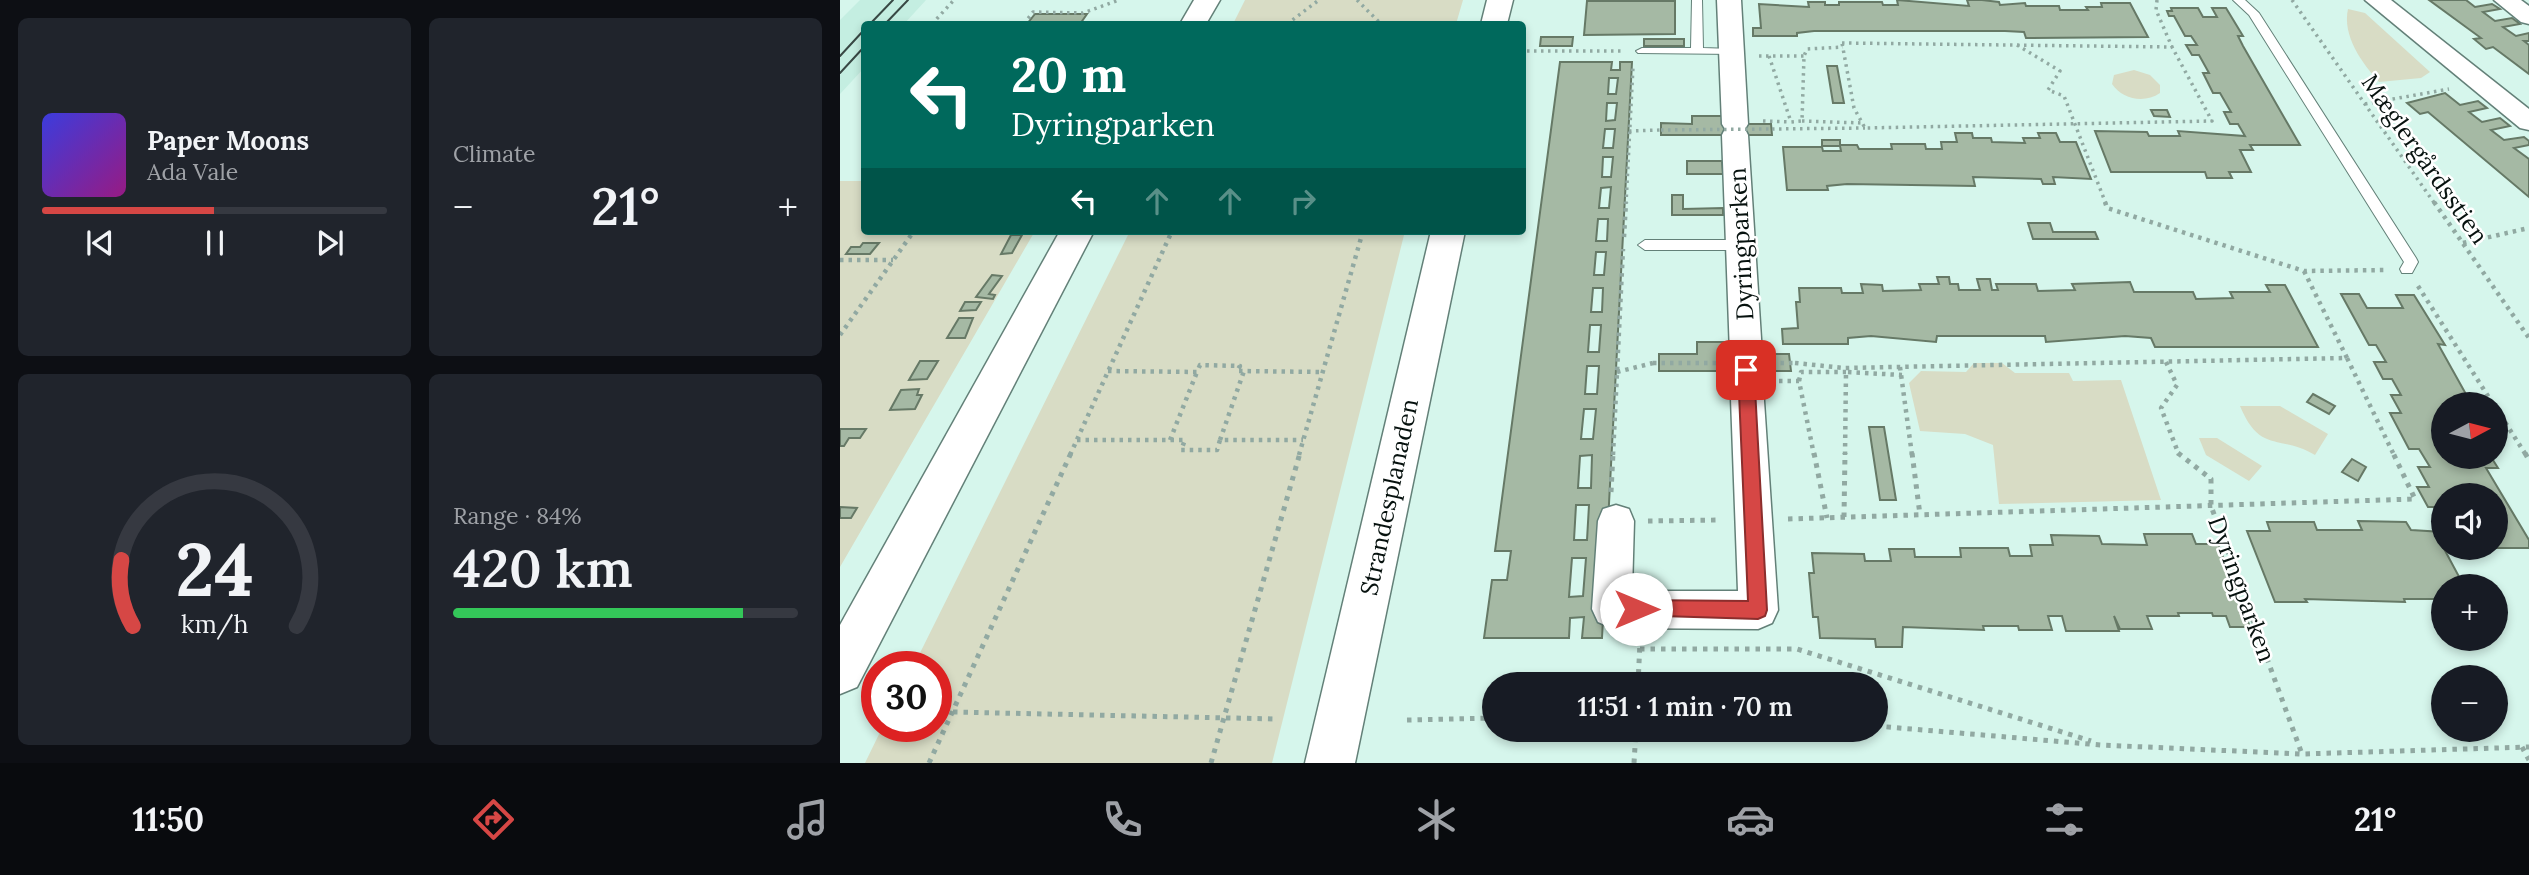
<!DOCTYPE html>
<html lang="en">
<head>
<meta charset="utf-8">
<style>
	body { margin:0; font-family:Lora,serif; background:#20242c; color:#f1f3f6; height:100vh; display:flex; flex-direction:column; font-size:26px; white-space:nowrap }
	* { box-sizing:border-box; margin:0 }
	p { font-size:23px; color:#9ea1a6 }
	.icon { flex:none; width:38px; height:38px; fill:none; stroke:currentColor; stroke-width:2; stroke-linecap:round; stroke-linejoin:round }
	.map { position:relative; flex:1; overflow:hidden }
	.side { display:flex; flex-direction:column; gap:18px; padding:18px; background:#0d0f14; width:840px }
	.side>* { flex:none }
	.top-card { position:absolute; left:21px; top:21px; width:665px; height:214px; border-radius:7px; box-shadow:0 4px 10px #0003; background:#00695c; color:#fff; overflow:hidden }
	.needle { width:46px; rotate:83deg }
	.controls { position:absolute; left:1591px; top:392px; display:grid; gap:14px }
	.controls a { display:grid; place-items:center; width:77px; height:77px; border-radius:50%; background:#171b24; box-shadow:0 4px 10px #0003; font-size:35px }
	.speed { position:absolute; left:21px; top:651px; display:flex; gap:14px; font-size:35px; font-weight:700; text-align:center }
	.speed>* { display:grid; place-content:center; width:91px; height:91px; border-radius:50%; background:#171b24; box-shadow:0 4px 10px #0003; line-height:1 }
	.speed .limit { border:10px solid #d22; background:#fff; color:#111 }
	.pin { position:absolute; display:grid; place-items:center; width:60px; height:60px; color:#fff; margin:-30px; border-radius:14px; box-shadow:0 4px 10px #0006 }
	.me { position:absolute; width:77px; margin:-38px; rotate:90deg; stroke-linejoin:round; filter:drop-shadow(0 0 5px #0008) }
	.turn { display:flex; align-items:center; gap:24px; height:147px; padding:0 35px; font-size:32px }
	.turn .icon { width:91px; height:91px; stroke-width:2.5 }
	.turn b { display:block; font-size:49px; line-height:60px }
	.lanes { display:flex; align-items:center; height:66px; padding:0 35px; background:#0003; justify-content:center; gap:35px; direction:ltr }
	.lanes .off { opacity:.35 }
	.big { font-size:52px; font-weight:600; line-height:1.1 }
	.side .widget { flex:1; display:flex; flex-direction:column; justify-content:center; gap:10px; min-width:0; padding:0 24px; border-radius:10px; background:#20242c }
	.side .dial { align-items:center; gap:0 }
	.dial svg { height:182px; overflow:visible; fill:none; stroke:#363941; stroke-width:7; stroke-linecap:round; text-anchor:middle }
	.dial text { fill:#f1f3f6; stroke:none }
	.song { display:flex; align-items:center; gap:21px }
	.cover { width:84px; height:84px; border-radius:10px; background:linear-gradient(135deg,hsl(240 70% 55%),hsl(310 70% 35%)) }
	.played { height:7px; border-radius:4px; background:linear-gradient(90deg,#d64745 50%,#363941 50%) }
	.keys { display:flex; justify-content:space-around; direction:ltr }
	.heat { display:flex; justify-content:space-between; align-items:center; font-size:38px; direction:ltr }
	.charge { height:10px; border-radius:5px; background:linear-gradient(90deg,#34c759 84%,#363941 0) }
	.side .tiles { flex:1; display:grid; gap:18px; grid-template-columns:repeat(2,1fr) }
	.trip { position:absolute; left:642px; top:672px; width:406px; height:70px; border-radius:35px; background:#171b24; box-shadow:0 4px 10px #0003; font-weight:600; line-height:70px; text-align:center }
	.menu { display:flex; height:112px; justify-content:space-around; align-items:center; background:#090b0e; color:#9ea1a6 }
	.menu .icon { width:49px; height:49px }
	.menu .active { color:#d64745 }
	.menu b { font-size:32px; color:#f1f3f6 }
	main { display:flex; flex:1; min-height:0 }
	.map>svg:first-child { display:block }
	.built { fill:#c4eee1 }
	.green { fill:#d8dcc5 }
	.building { fill:#a5b9a4; stroke:#667966; stroke-width:2; fill-rule:evenodd }
	.lines { fill:none; stroke-linecap:round; stroke-linejoin:round }
	.lane-casing { stroke:#638078; stroke-width:2 }
	.street-casing { stroke:#638078; stroke-width:3 }
	.secondary-casing { stroke:#638078; stroke-width:3 }
	.path-far2 { stroke:#91a9a2; stroke-width:3.5; stroke-dasharray:2.5 4.5; stroke-linecap:butt }
	.path-far1 { stroke:#91a9a2; stroke-width:4.5; stroke-dasharray:3.5 5; stroke-linecap:butt }
	.path { stroke:#91a9a2; stroke-width:5; stroke-dasharray:4.5 6; stroke-linecap:butt }
	.lane { fill:#fff; fill-rule:evenodd }
	.street { fill:#fff; fill-rule:evenodd }
	.secondary { fill:#fff; fill-rule:evenodd }
	.tram { stroke:#384844; stroke-width:2 }
	.path-bridge-far1 { stroke:#91a9a2; stroke-width:3.5; stroke-dasharray:2.5 4.5; stroke-linecap:butt }
	.path-bridge { stroke:#91a9a2; stroke-width:4.5; stroke-dasharray:3.5 5; stroke-linecap:butt }
	.route { fill:#d64745; stroke:#8b2e2d; stroke-width:2 }
	.labels { text-anchor:middle; dominant-baseline:central; stroke-width:5; stroke-linejoin:round; paint-order:stroke }
	.street-label { font-size:24px; fill:#06110e; stroke:#fff }
</style>
</head>
<body>
<main>
<section class="side">
<div class="tiles">
<div class="widget">
<div class="song"><i class="cover"></i><div><b>Paper Moons</b><p>Ada Vale</p></div></div>
<div class="played"></div>
<div class="keys"><svg class="icon" aria-label="previous" viewBox="0 0 24 24"><path d="M18 5L8 12l10 7zM5 5v14"/></svg><svg class="icon" aria-label="pause" viewBox="0 0 24 24"><path d="M8 5v14M16 5v14"/></svg><svg class="icon" aria-label="next" viewBox="0 0 24 24"><path d="M6 5l10 7-10 7zM19 5v14"/></svg></div>
</div>
<div class="widget"><p>Climate</p>
<div class="heat"><a>−</a><b class="big">21°</b><a>+</a></div>
</div>
<div class="widget dial"><svg viewBox="0 0 100 80">
<path d="M14 69A42 42 0 1 1 86 69"/>
<path d="M14 69A42 42 0 0 1 9 40" stroke="#d64745"/>
<text x="50" y="56" font-size="32" font-weight="700">24</text>
<text x="50" y="72" font-size="11">km/h</text>
</svg></div>
<div class="widget"><p>Range · 84%</p><b class="big">420 km</b><div class="charge"></div></div>
</div>
</section>
<div class="map">
<svg width="1689" height="763" viewBox="0 0 1689 763">
	<rect width="100%" height="100%" fill="#d6f6ec"/>
	<polygon class="built" points="20,0 86,0 64,24 24,24 24,68 0,94 0,20"/>
	<g class="green">
		<polygon points="405,0 623,0 616,24 393,24"/>
		<path d="M1508,9l17,4 65,59 -9,6 -42,4c-17,-19 -37,-46 -31,-73z"/>
		<path d="M1294,70l16,5 10,10v8c-16,11 -38,6 -48,-9l2,-9z"/>
		<polygon points="0,181 24,181 24,231 195,231 0,567"/>
		<polygon points="290,231 565,231 432,763 25,763 43,726 96,726 96,667 73,667"/>
		<polygon points="1134,363 1162,363 1175,373 1229,373 1233,381 1281,380 1321,500 1159,504 1153,445 1125,434 1080,431 1069,383 1081,371 1126,372"/>
		<path d="M1400,406h40l48,28 -13,21c-36,-21 -55,-1 -75,-49z"/>
		<polygon points="1359,438 1377,438 1422,466 1409,481 1366,455"/>
	</g>
	<g class="building">
		<polygon points="1057,0 1129,6 1127,0 1142,0 1159,2 1160,5 1185,3 1186,6 1219,6 1220,10 1248,10 1246,7 1262,7 1261,3 1290,3 1308,37 1186,38 1184,32 1165,31 974,31 957,33 957,36 913,36 913,28 921,28 919,4 969,7 968,2 985,2 985,5 999,5 999,2 1042,2 1043,5 1058,5"/>
		<polygon points="1589,0 1626,0 1635,7 1652,4 1660,9 1643,12 1655,21 1672,18 1680,24 1663,27 1676,36 1689,33 1689,41 1684,41 1689,45 1689,74 1653,47 1646,49 1634,39 1641,38"/>
		<polygon points="747,1 835,1 835,34 744,35"/>
		<polygon points="1331,8 1358,8 1363,17 1377,17 1372,8 1386,8 1403,36 1398,36 1403,46 1460,145 1410,145 1413,150 1400,150 1411,172 1389,172 1392,178 1367,178 1365,172 1271,172 1255,131 1307,132 1309,136 1340,136 1338,131 1405,136 1398,124 1390,124 1384,112 1391,112 1380,93 1373,93 1363,73 1369,73 1359,55 1352,55 1346,45 1357,45 1351,36 1345,36 1334,16 1329,16 1327,11 1332,11"/>
		<polygon points="195,14 247,14 240,24 187,24"/>
		<polygon points="701,37 733,37 732,46 700,46"/>
		<rect x="804" y="39" width="40" height="7"/>
		<path d="M720,62h52l-1,8h9v-8h12l-30,576h-20l2,-21 -14,1 -1,20h-85l8,-58h15l4,-29h-16zM769,78h9l-2,16h-8zM767,103h10l-2,17 -9,1zM765,129h10l-2,19h-10zM763,157h10l-2,20h-9zM771,187l-2,21h-10l2,-20zM758,219h10l-1,22h-11zM756,252h10l-2,23h-10zM753,288h10l-1,24h-11zM750,325h11l-2,27h-11zM747,366h12l-2,28h-12zM744,409h12l-3,30h-12zM752,455l-1,33h-13l2,-32zM736,505h13l-2,35h-13zM732,558h14l-3,38 -14,1z"/>
		<polygon points="987,66 997,66 1004,103 993,103"/>
		<polygon points="1605,93 1620,105 1638,101 1647,108 1629,112 1642,122 1660,118 1670,126 1651,130 1664,140 1684,137 1689,141 1689,145 1674,148 1689,159 1689,197 1588,112 1580,114 1567,103"/>
		<polygon points="1311,110 1327,110 1330,117 1314,116"/>
		<polygon points="852,116 884,116 885,124 931,124 932,135 821,135 821,123 852,124"/>
		<polygon points="1115,133 1132,133 1133,138 1151,138 1152,142 1185,143 1183,138 1200,138 1198,133 1216,133 1220,142 1236,142 1251,179 1213,177 1215,184 1203,184 1201,179 1133,177 1135,186 1007,184 987,186 988,190 947,190 943,147 982,147 983,151 1001,151 1000,146 982,146 982,140 1000,140 1000,145 1017,145 1019,149 1052,149 1051,144 1085,144 1086,149 1102,149 1101,142 1117,142"/>
		<polygon points="847,161 882,161 883,174 847,174"/>
		<polygon points="832,195 843,195 843,209 883,208 883,215 832,215"/>
		<polygon points="1188,223 1210,223 1213,232 1255,232 1258,239 1193,239"/>
		<polygon points="171,235 182,235 172,253 161,254"/>
		<polygon points="23,243 39,243 30,254 6,254 11,247 20,247"/>
		<polygon points="152,275 162,276 149,294 155,295 153,299 136,297"/>
		<polygon points="1097,277 1109,277 1110,284 1118,284 1119,290 1140,290 1137,279 1150,279 1152,290 1158,290 1156,284 1196,284 1198,291 1235,290 1232,284 1290,282 1294,292 1353,292 1356,299 1393,298 1390,292 1430,292 1426,285 1445,285 1478,347 1315,347 1311,338 1285,336 1206,342 1205,336 1097,336 1096,342 1031,336 1008,338 1008,344 943,344 942,329 958,328 956,302 960,302 959,288 1001,288 1002,293 1023,293 1021,284 1042,285 1043,291 1081,290 1079,284 1099,284"/>
		<polygon points="1501,294 1519,294 1527,308 1563,308 1556,295 1574,295 1605,345 1598,344 1627,396 1615,396 1620,404 1603,404 1603,457 1651,457 1658,468 1646,468 1689,540 1689,548 1621,548 1656,548 1656,495 1603,495 1603,514 1599,507 1588,507 1577,487 1589,487 1578,467 1590,467 1579,449 1569,449 1550,413 1561,413 1551,395 1561,395 1552,379 1543,379 1534,362 1546,362 1536,345 1529,345"/>
		<polygon points="125,302 141,302 136,310 120,311"/>
		<polygon points="119,318 133,318 125,338 107,338"/>
		<polygon points="857,342 898,342 899,354 949,354 951,371 819,371 819,354 857,354"/>
		<polygon points="80,361 98,361 87,379 69,380"/>
		<polygon points="79,389 77,395 82,395 75,409 50,410 61,390"/>
		<polygon points="1473,394 1495,406 1489,414 1467,402"/>
		<polygon points="1029,427 1044,427 1056,500 1040,500"/>
		<polygon points="0,429 26,429 20,438 9,438 4,446 0,446"/>
		<polygon points="1512,459 1526,467 1518,481 1502,472"/>
		<polygon points="0,507 17,508 11,518 0,518"/>
		<polygon points="1518,521 1566,522 1571,530 1603,532 1602,545 1624,586 1603,586 1603,602 1598,599 1564,599 1565,602 1465,599 1467,602 1435,602 1407,531 1430,531 1427,522 1474,522 1477,530 1522,530"/>
		<polygon points="1304,534 1352,534 1356,544 1378,544 1410,627 1390,627 1386,616 1373,616 1372,613 1338,613 1339,616 1307,616 1312,629 1280,629 1274,616 1279,631 1226,631 1222,616 1208,616 1212,630 1179,630 1178,626 1143,626 1144,630 1063,627 1062,647 1036,647 1035,639 980,638 978,617 973,617 969,573 974,573 972,553 1024,554 1025,561 1051,561 1049,549 1074,549 1075,557 1121,557 1120,548 1168,548 1170,556 1192,556 1190,545 1213,545 1211,535 1259,536 1262,544 1307,545"/>
	</g>
	<g class="lines">
		<g class="lane-casing">
			<g id="lane">
				<polygon points="852,0 862,0 863,48 892,49 898,52 896,54 798,53 796,51 802,48 851,48"/>
				<polygon points="1393,0 1405,0 1419,13 1576,258 1578,262 1572,273 1562,273 1560,269 1564,262 1409,15"/>
				<polygon points="805,240 900,240 907,245 900,250 805,250 798,245"/>
			</g>
		</g>
		<g class="street-casing">
			<g id="street">
				<polygon points="877,0 901,0 908,124 905,129 908,135 922,354 918,362 922,371 938,610 932,623 918,629 772,628 758,622 752,609 758,521 763,509 776,505 789,509 794,521 792,591 898,591 890,371 894,362 890,354 882,135 885,129 882,124"/>
				<polygon points="1525,0 1551,0 1689,109 1689,130 1680,128"/>
				<polygon points="1654,0 1681,0 1689,6 1689,24 1681,22"/>
			</g>
		</g>
		<g class="secondary-casing">
			<g id="secondary">
				<polygon points="354,0 380,0 366,24 340,24"/>
				<polygon points="647,0 673,0 667,24 641,24"/>
				<polygon points="220,231 254,231 17,687 0,694 0,625"/>
				<polygon points="591,231 625,231 515,763 465,763"/>
			</g>
		</g>
		<g class="path-far2">
			<polyline points="517,0 541,24"/>
			<polyline points="1317,0 1316,10 1332,47"/>
			<polyline points="1452,0 1595,204"/>
			<polyline points="92,24 114,0"/>
			<polyline points="184,24 193,12 243,13 279,0"/>
			<polyline points="447,24 479,0"/>
			<polygon points="1002,43 1332,47 1372,121 1025,128 1014,108"/>
			<polyline points="1177,45 1220,71 1208,90 1224,96 1266,204"/>
			<polyline points="687,51 781,51"/>
			<polyline points="919,56 964,56"/>
			<polyline points="929,56 951,122 962,121 964,56 967,49 1003,47"/>
			<polyline points="1525,104 1609,89"/>
			<polyline points="923,121 951,122"/>
			<polyline points="962,121 1023,123"/>
			<polyline points="932,129 1025,128"/>
			<polyline points="789,131 821,130"/>
			<polyline points="786,204 793,67"/>
		</g>
		<g class="path-far1">
			<polyline points="1265,202 1267,208 1464,271 1546,270"/>
			<polyline points="1594,202 1689,338"/>
			<polyline points="784,237 786,202"/>
			<polyline points="1623,243 1689,228"/>
			<polyline points="0,260 53,260"/>
			<polyline points="1464,271 1507,358"/>
			<polyline points="1578,286 1653,404"/>
			<polyline points="0,335 74,231"/>
			<polyline points="1326,362 1337,385 1321,408 1339,455"/>
			<polyline points="955,363 1004,368 1507,358 1554,455"/>
			<polyline points="1060,367 1072,455"/>
			<polyline points="268,371 357,372 360,365 400,366 397,371 483,372"/>
			<polyline points="777,372 813,363"/>
			<polyline points="939,381 959,381 974,455"/>
			<polyline points="959,381 961,372 1006,372"/>
			<polyline points="1656,408 1686,455"/>
			<polyline points="237,440 345,440 341,450 377,450 380,440 463,440"/>
			<polyline points="330,440 357,372"/>
			<polyline points="380,440 404,371"/>
			<polyline points="230,455 332,231"/>
			<polyline points="459,455 523,231"/>
			<polyline points="773,455 783,249"/>
			<polyline points="1005,455 1006,372 1062,375"/>
		</g>
		<g class="path">
			<polyline points="974,453 987,518"/>
			<polyline points="1072,453 1080,515"/>
			<polyline points="1338,453 1371,479 1371,506 1462,754"/>
			<polyline points="1685,453 1689,460"/>
			<polyline points="771,492 773,453"/>
			<polyline points="1004,517 1005,453"/>
			<polyline points="948,519 1575,499 1553,453"/>
			<polyline points="808,521 880,520"/>
			<polyline points="800,649 957,649 1251,741"/>
			<polyline points="798,684 800,642"/>
			<polyline points="113,712 437,719"/>
			<polyline points="567,720 654,718"/>
			<polyline points="1036,726 1261,745 1462,754 1689,747"/>
			<polyline points="1682,747 1689,760"/>
			<polyline points="89,763 231,453"/>
			<polyline points="371,763 460,453"/>
			<polyline points="794,763 796,730"/>
		</g>
		<use href="#lane" class="lane"/>
		<use href="#street" class="street"/>
		<use href="#secondary" class="secondary"/>
		<g class="tram">
			<polyline points="30,24 53,0"/>
			<polyline points="45,24 68,0"/>
			<polyline points="0,56 24,30"/>
			<polyline points="0,73 24,47"/>
		</g>
		<polyline class="path-bridge-far1" points="821,130 932,129"/>
		<polyline class="path-bridge" points="813,363 955,363"/>
	</g>
	<polygon class="route" points="906,364 914,370 927,610 925,616 918,619 790,615 787,609 790,603 796,600 908,601 898,370"/>
	<g class="labels">
		<g class="street-label">
			<text transform="translate(1585 159) rotate(55)">Mæglergårdsstien</text>
			<text transform="translate(901 244) rotate(-93)">Dyringparken</text>
			<text transform="translate(549 497) rotate(-78)">Strandesplanaden</text>
			<text transform="translate(1402 589) rotate(70)">Dyringparken</text>
		</g>
	</g>
</svg>
<div class="controls">
<a><svg class="needle" viewBox="-14 -14 28 28"><path d="M0-13l5 13h-10z" fill="#e53935"/><path d="M0 13l5-13h-10z" fill="#9ea1a6"/></svg></a>
<a><svg class="icon" aria-label="sound" viewBox="0 0 24 24"><path d="M4 9h4l5-4v14l-5-4H4zM17 9q2 3 0 6"/></svg></a>
<a>+</a>
<a>−</a>
</div>
<div class="speed"><div class="limit">30</div></div>
<div class="pin" style="left:906px;top:370px;background:#d93025"><svg class="icon" aria-label="arrive" viewBox="0 0 24 24"><path d="M6 21V4h12l-3 4 3 4H6"/></svg></div>
<svg class="me" style="left:796px;top:609px" viewBox="-20 -20 40 40"><circle r="19" fill="#fff"/><path d="M0-13L10 11 0 6-10 11z" fill="#d64745"/></svg>
<div class="trip">11:51 · 1 min · 70 m</div>
<div class="top-card">
<div class="turn"><svg class="icon" aria-label="left" viewBox="0 0 24 24"><path d="M17 20v-9H6M10 6l-5 5 5 5"/></svg><div><b>20 m</b>Dyringparken</div></div>
<div class="lanes"><svg class="icon" aria-label="left" viewBox="0 0 24 24"><path d="M17 20v-9H6M10 6l-5 5 5 5"/></svg><svg class="icon off" aria-label="ahead" viewBox="0 0 24 24"><path d="M12 20V5M6 11l6-6 6 6"/></svg><svg class="icon off" aria-label="ahead" viewBox="0 0 24 24"><path d="M12 20V5M6 11l6-6 6 6"/></svg><svg class="icon off" aria-label="right" viewBox="0 0 24 24"><path d="M7 20v-9h11M14 6l5 5-5 5"/></svg></div>
</div>
</div>
</main>
<nav class="menu">
<b>11:50</b>
<svg class="icon active" aria-label="directions" viewBox="0 0 24 24"><path d="M12 3l9 9-9 9-9-9zM9 14v-3h6M13 9l2 2-2 2"/></svg>
<svg class="icon" aria-label="music" viewBox="0 0 24 24"><path d="M9 18V5l10-2v13"/><circle cx="6" cy="18" r="3"/><circle cx="16" cy="16" r="3"/></svg>
<svg class="icon" aria-label="phone" viewBox="0 0 24 24"><path d="M5 4h4l2 5-3 2q2 4 5 5l2-3 5 2v4C11 20 4 13 5 4z"/></svg>
<svg class="icon" aria-label="climate" viewBox="0 0 24 24"><path d="M12 3v18M4 7l16 10M4 17L20 7"/></svg>
<svg class="icon" aria-label="car" viewBox="0 0 24 24"><path d="M5 17H2v-5l4-1 3-4h7l3 4 3 1v5h-3M9 17h6M6 11h13"/><circle cx="7" cy="17" r="2"/><circle cx="17" cy="17" r="2"/></svg>
<svg class="icon" aria-label="filters" viewBox="0 0 24 24"><path d="M4 7h16M4 17h16"/><circle cx="9" cy="7" r="2"/><circle cx="15" cy="17" r="2"/></svg>
<b>21°</b>
</nav>
</body>
</html>
